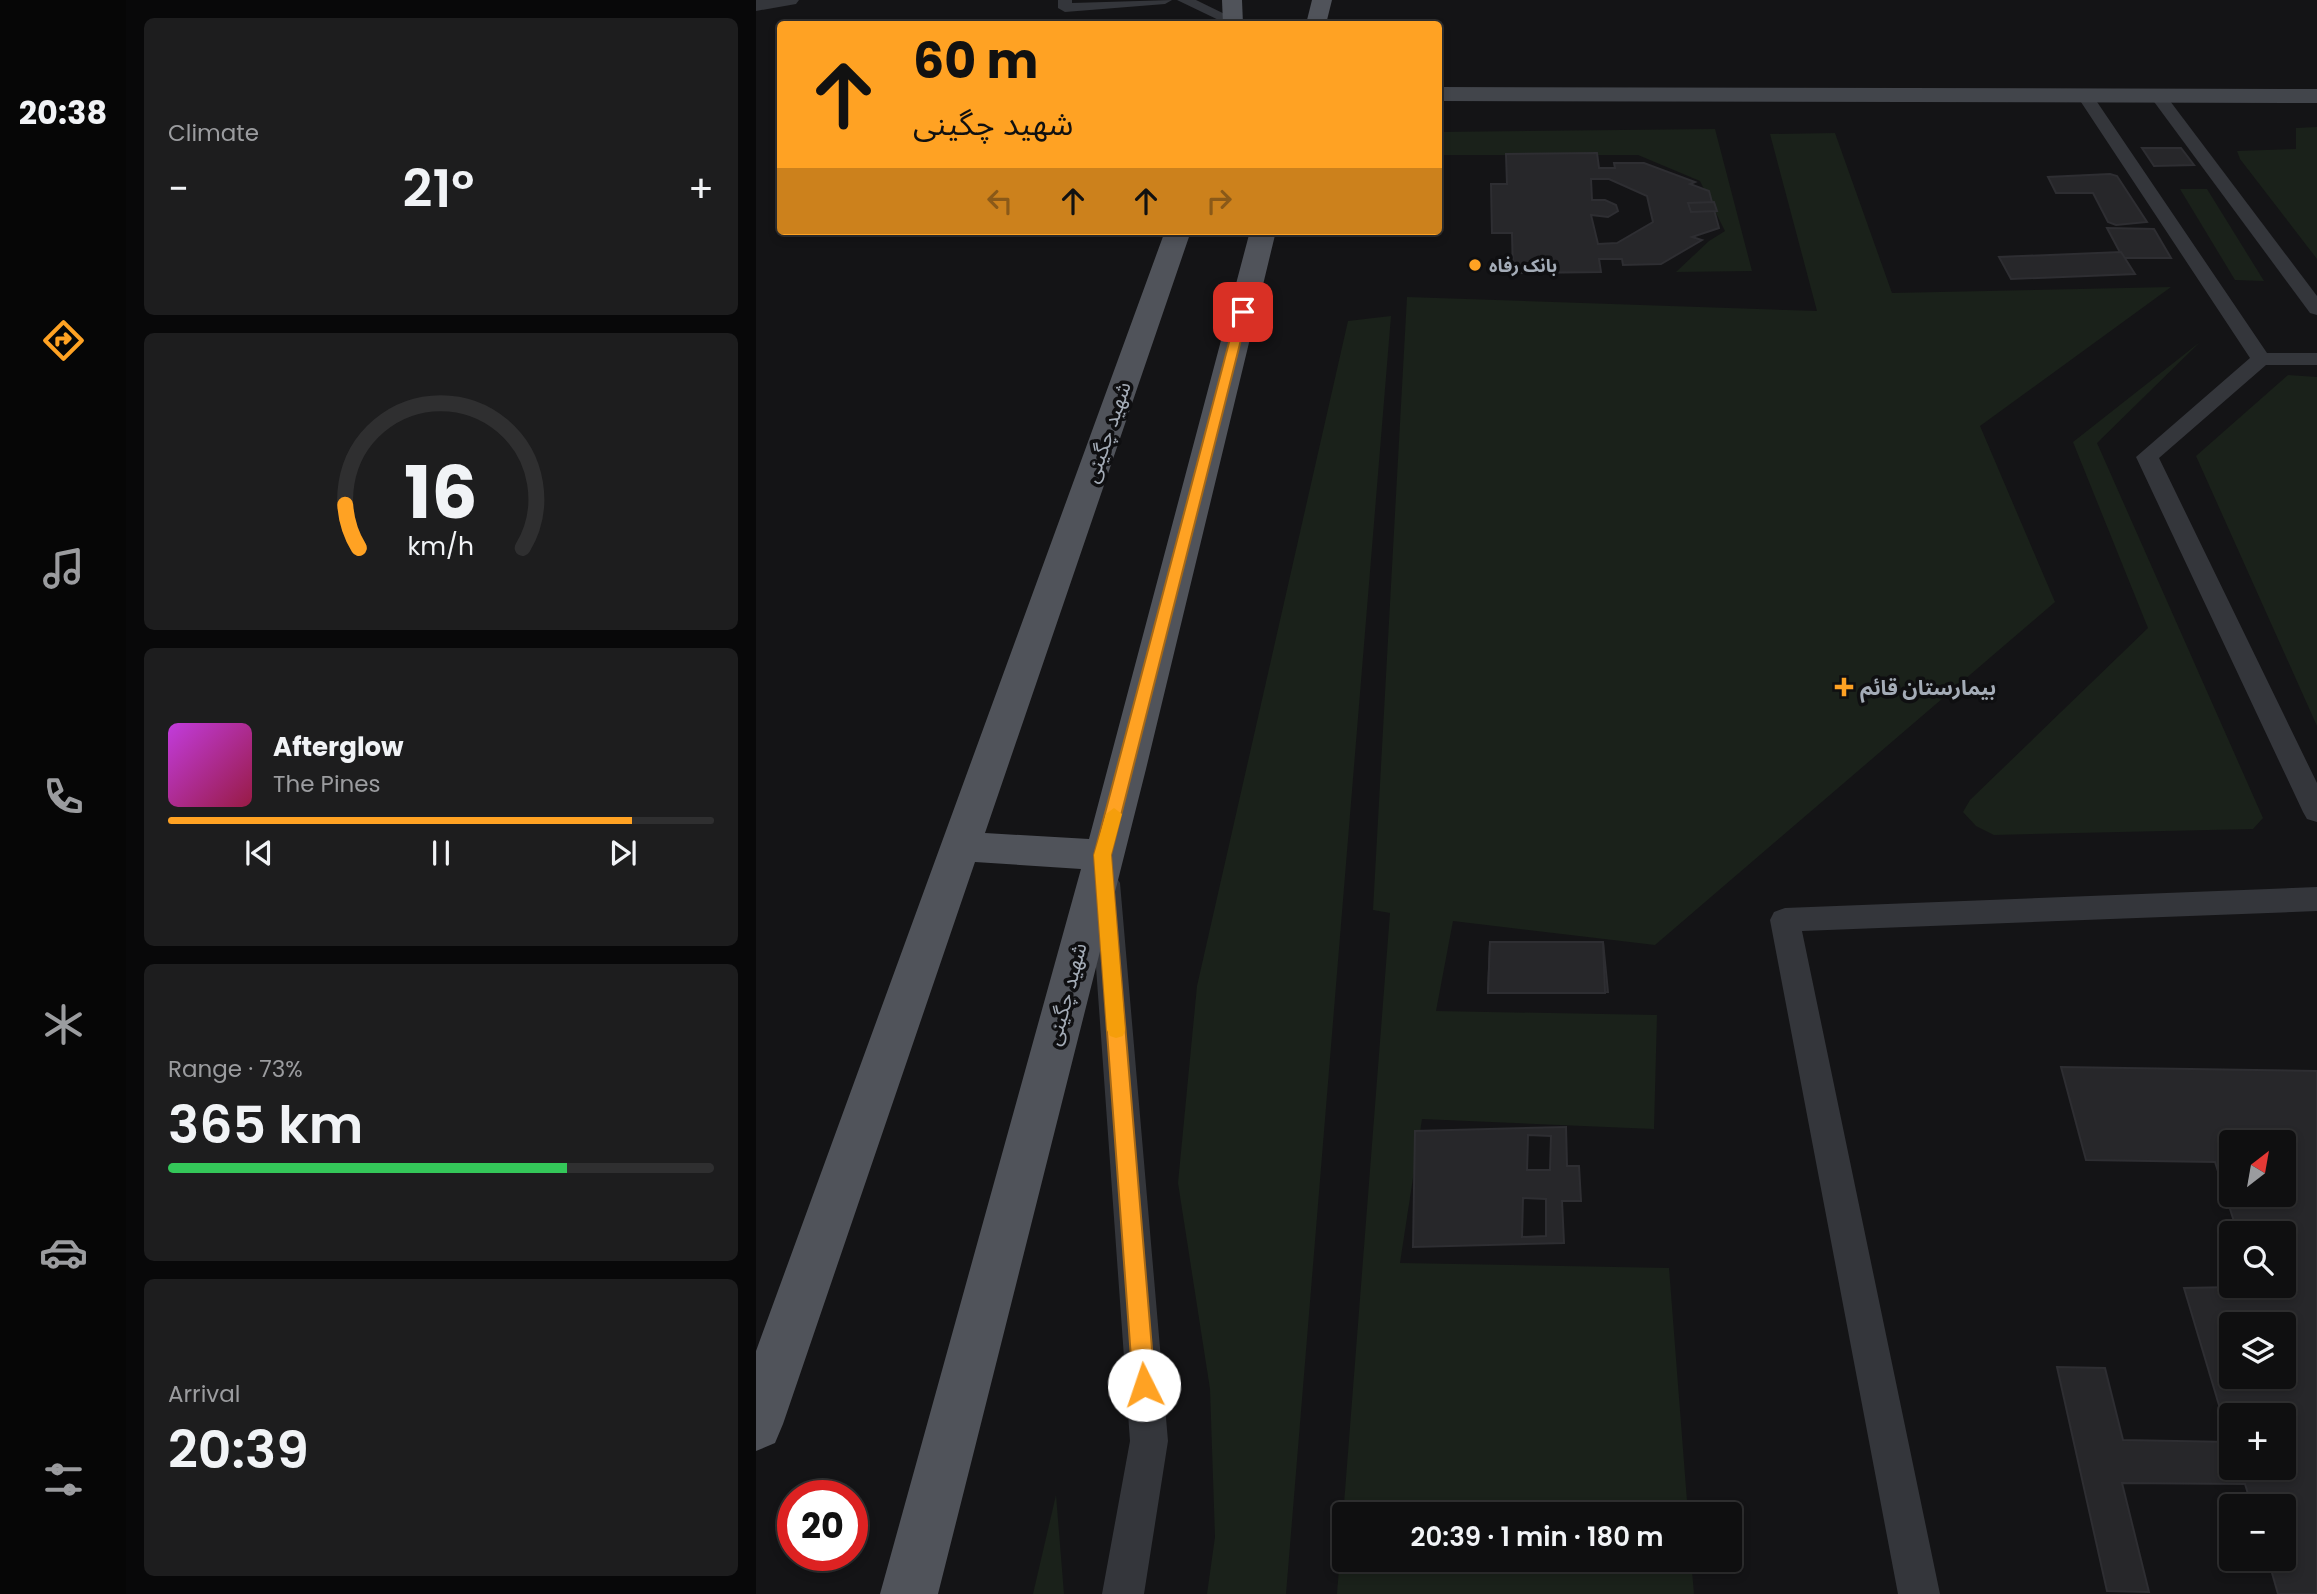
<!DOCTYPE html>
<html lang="en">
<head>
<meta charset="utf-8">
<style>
	body { margin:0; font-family:Poppins,"Noto Sans Arabic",sans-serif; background:#1d1d1e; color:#f1f3f6; height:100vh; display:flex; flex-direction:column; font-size:26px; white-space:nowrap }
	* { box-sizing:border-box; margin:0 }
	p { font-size:23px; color:#9b9c9f }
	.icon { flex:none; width:38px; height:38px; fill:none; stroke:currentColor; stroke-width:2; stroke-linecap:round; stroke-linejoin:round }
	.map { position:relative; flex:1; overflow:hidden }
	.details { display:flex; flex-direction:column; gap:18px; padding:18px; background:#080809; width:630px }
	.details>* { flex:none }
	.hud { position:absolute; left:21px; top:21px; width:665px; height:214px; border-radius:7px; box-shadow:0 4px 10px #0003,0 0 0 2px #2f2f30; background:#ffa223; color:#111; overflow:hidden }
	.needle { width:46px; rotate:31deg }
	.buttons { position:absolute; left:1463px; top:1130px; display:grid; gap:14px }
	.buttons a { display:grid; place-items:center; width:77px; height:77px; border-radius:7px; background:#0f0f10; box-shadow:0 4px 10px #0003,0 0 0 2px #2f2f30; font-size:35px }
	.speed { position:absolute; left:21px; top:1480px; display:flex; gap:14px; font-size:35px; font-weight:700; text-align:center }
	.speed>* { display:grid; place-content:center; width:91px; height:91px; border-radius:50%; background:#0f0f10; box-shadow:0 4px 10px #0003,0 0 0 2px #2f2f30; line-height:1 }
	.speed .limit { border:10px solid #d22; background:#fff; color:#111 }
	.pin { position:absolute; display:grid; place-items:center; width:60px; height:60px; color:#fff; margin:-30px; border-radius:14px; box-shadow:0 4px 10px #0006 }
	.me { position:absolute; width:77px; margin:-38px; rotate:356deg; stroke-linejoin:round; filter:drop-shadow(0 0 5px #0008) }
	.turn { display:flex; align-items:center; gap:24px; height:147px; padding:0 21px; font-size:32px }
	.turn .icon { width:91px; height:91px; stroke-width:2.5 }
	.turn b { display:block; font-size:49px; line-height:60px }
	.lanes { display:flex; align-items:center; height:66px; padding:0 21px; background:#0003; justify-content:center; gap:35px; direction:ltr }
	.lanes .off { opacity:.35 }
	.big { font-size:52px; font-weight:600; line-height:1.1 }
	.details .card { flex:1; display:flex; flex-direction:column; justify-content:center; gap:10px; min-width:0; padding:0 24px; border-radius:10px; background:#1d1d1e }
	.details .dial { align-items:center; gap:0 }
	.dial svg { height:182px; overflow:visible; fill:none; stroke:#2f2f30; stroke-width:7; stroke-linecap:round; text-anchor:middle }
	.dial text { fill:#f1f3f6; stroke:none }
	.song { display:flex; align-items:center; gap:21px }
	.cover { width:84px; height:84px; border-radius:10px; background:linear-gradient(135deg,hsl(290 70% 55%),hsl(340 70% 35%)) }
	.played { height:7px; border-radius:4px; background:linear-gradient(90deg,#ffa223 85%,#2f2f30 85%) }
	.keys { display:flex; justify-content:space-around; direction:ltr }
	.heat { display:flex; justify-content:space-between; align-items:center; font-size:38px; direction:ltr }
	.charge { height:10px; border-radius:5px; background:linear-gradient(90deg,#34c759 73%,#2f2f30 0) }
	.trip { position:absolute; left:576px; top:1502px; width:410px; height:70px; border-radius:7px; background:#0f0f10; box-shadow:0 4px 10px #0003,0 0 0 2px #2f2f30; font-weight:600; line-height:70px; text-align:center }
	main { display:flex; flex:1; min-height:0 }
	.dock { display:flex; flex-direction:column; width:126px; justify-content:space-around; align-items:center; background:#060606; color:#9b9c9f }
	.dock .icon { width:49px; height:49px }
	.dock .on { color:#ffa223 }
	.dock b { font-size:32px; color:#f1f3f6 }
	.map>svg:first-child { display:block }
	.green { fill:#1a211a }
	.building { fill:#27272a; stroke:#2e2e32; stroke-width:2; fill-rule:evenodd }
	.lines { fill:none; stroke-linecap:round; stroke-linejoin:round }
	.lane { fill:#34363b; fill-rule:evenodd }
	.street { fill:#34363b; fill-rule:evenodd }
	.secondary { fill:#42454b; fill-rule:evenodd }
	.primary { fill:#50535a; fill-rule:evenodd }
	.route { fill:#ffa223; stroke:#a66917; stroke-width:2 }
	.slow { fill:#f59e0b }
	.poi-dot { fill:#ffa223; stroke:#0f0f11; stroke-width:2.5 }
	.labels { text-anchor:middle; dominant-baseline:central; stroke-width:7; stroke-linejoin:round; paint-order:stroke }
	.far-poi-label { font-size:18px; font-weight:bold; fill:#a4acb7; stroke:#0f0f11; text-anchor:start }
	.street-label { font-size:21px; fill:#a4acb7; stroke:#0f0f11 }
	.poi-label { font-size:21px; font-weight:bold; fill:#a4acb7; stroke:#0f0f11; text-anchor:start }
</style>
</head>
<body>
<main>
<nav class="dock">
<b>20:38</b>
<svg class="icon on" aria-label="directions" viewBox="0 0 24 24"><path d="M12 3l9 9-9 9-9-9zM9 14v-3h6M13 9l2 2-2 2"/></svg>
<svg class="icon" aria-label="music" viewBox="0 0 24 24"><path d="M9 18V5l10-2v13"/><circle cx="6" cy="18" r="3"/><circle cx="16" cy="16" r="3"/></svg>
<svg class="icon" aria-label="phone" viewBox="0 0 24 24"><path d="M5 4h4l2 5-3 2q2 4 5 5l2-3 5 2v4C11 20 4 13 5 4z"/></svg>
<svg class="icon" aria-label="climate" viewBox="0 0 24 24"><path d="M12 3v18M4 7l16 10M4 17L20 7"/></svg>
<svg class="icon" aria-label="car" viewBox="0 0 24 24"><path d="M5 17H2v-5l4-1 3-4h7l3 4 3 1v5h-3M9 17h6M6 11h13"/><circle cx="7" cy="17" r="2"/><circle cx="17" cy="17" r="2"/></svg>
<svg class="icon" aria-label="filters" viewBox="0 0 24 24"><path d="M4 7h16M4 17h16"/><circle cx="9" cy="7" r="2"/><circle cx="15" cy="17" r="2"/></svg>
</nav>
<section class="details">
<div class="card"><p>Climate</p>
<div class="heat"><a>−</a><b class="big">21°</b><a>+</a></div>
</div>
<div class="card dial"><svg viewBox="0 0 100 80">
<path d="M14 69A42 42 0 1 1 86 69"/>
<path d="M14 69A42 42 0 0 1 8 50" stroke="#ffa223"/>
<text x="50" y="56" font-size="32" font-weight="700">16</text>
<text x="50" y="72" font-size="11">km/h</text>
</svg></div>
<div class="card">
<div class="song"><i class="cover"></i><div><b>Afterglow</b><p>The Pines</p></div></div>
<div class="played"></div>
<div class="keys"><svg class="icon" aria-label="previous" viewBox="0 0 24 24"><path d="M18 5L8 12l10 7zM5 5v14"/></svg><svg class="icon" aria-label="pause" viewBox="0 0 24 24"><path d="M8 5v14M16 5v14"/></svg><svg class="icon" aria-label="next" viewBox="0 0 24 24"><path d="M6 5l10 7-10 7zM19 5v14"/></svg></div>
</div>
<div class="card"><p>Range · 73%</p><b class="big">365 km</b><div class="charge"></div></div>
<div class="card"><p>Arrival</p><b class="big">20:39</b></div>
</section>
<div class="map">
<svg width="1561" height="1594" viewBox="0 0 1561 1594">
	<rect width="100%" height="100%" fill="#141416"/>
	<g class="green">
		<polygon points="1561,127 1561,259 1484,159 1481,151 1540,149 1540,128"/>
		<polygon points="959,129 996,271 920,272 953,241 969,231 944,181 882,155 683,155 682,132"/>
		<polygon points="1079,133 1136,293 1415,287 1224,426 1299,602 899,945 697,921 680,1011 901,1015 898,1129 666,1119 644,1263 913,1268 932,1514 588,1514 588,1559 935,1559 938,1594 581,1594 634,913 617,910 651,297 1061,311 1014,134"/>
		<polygon points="1424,189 1451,189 1508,281 1479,280"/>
		<polygon points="635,316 530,1594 451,1594 459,1537 454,1389 422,1183 441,986 592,321"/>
		<polygon points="1444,342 1341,443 1507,818 1497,829 1238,835 1220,826 1207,812 1214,800 1392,628 1317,442"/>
		<polygon points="1532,375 1561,377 1561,726 1440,456"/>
		<polygon points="300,1495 308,1594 277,1594"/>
	</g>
	<g class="building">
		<polygon points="1386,148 1425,148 1438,165 1398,166"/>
		<path d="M841,153l2,15h16l-1,-5h30l51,19 -5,2 19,7 10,37 -27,9 10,3 -41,24 -38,1 -1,-6h-23l2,13 -88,1 -1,-40h-20l-1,-49h16l-1,-30zM835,179h18l38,17 6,26 -36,21 -19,1 -7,-29 17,2 10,-6 -2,-6 -11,-5h-13z"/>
		<polygon points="1354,174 1361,176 1391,222 1360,225 1352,222 1337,193 1300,193 1292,177"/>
		<polygon points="958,202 961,211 935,212 932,203"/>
		<polygon points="1351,228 1398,229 1415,258 1367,258"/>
		<polygon points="1365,252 1379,274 1255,279 1243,257"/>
		<polygon points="734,942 847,942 852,992 732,993"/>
		<polygon points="734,942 847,942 849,993 732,993"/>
		<path d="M1305,1067l256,4v523h-39l-10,-35h16v-52h-32l-7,-23 -123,-1 27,109 -42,-1 -50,-224 48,1 18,72 107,2 -46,-154 100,-2v-52h-46l-23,-72 -129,-2zM1475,1143h53v52h-53zM1475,1325h53v52h-53zM1475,1416h53v52h-53z"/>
		<path d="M810,1127l1,39h12l2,35h-19l2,42 -151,4 2,-116zM772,1135l23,1 -1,34h-23zM767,1198l23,1v37l-24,1z"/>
	</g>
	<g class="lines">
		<g class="lane">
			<polygon points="302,0 316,0 316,3 416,0 409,4 309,12 302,8"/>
			<polygon points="421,0 440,0 485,22 484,24 471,24"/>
			<polygon points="1329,91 1335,93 1511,353 1561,353 1561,365 1510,365 1403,458 1561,783 1561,822 1551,819 1547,812 1380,457 1494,358 1321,96"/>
			<polygon points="1402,91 1408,93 1561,296 1561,315 1554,313 1396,99 1394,96"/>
			<polygon points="349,872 359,875 364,883 412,1441 388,1594 346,1594 374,1441 334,883 339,875"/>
			<polygon points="1561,887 1561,911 1046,931 1184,1594 1142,1594 1014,920 1018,912 1029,908"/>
		</g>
		<polygon class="street" points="0,0 43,0 40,4 0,11"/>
		<polygon class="secondary" points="682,87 1561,89 1561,103 682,101"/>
		<g class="primary">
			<polygon points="466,0 486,0 487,24 467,24"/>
			<polygon points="556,0 576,0 570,24 550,24"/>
			<polygon points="409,231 435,231 229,833 333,839 494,231 520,231 390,769 182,1594 124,1594 325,869 219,862 27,1424 19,1443 0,1451 0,1351"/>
		</g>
	</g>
	<polygon class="route" points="487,308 492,312 355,855 399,1385 396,1393 388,1396 381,1393 377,1385 338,855 481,312"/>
	<polygon class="slow" points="358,808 366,814 355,855 369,1030 367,1036 360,1038 354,1036 351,1030 338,855 350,814"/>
	<g class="poi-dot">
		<circle cx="719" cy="265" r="7"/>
		<path d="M1084.5 676.5h7v7h7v7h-7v7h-7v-7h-7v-7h7z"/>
	</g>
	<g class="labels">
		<g class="far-poi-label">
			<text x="733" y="265">بانک رفاه</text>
		</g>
		<g class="street-label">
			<text transform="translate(351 432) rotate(-71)">شهید چگینی</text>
			<text transform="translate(310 994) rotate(-75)">شهید چگینی</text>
		</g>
		<g class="poi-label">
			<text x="1104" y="687">بیمارستان قائم</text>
		</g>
	</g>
</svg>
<div class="buttons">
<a><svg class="needle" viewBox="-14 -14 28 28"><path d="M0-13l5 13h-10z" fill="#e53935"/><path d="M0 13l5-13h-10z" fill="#9b9c9f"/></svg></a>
<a><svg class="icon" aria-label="search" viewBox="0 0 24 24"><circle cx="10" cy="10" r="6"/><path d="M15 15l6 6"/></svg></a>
<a><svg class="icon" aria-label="layers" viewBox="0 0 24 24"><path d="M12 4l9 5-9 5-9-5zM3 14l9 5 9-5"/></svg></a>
<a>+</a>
<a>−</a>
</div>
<div class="speed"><div class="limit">20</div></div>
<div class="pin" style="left:487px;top:312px;background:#d93025"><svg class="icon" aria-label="arrive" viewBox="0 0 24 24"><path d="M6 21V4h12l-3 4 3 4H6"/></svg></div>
<svg class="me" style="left:388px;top:1385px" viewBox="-20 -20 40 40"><circle r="19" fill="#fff"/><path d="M0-13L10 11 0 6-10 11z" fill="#ffa223"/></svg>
<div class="trip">20:39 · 1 min · 180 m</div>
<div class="hud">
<div class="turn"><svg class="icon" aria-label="ahead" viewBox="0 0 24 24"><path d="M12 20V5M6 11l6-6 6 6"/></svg><div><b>60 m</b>شهید چگینی</div></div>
<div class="lanes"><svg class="icon off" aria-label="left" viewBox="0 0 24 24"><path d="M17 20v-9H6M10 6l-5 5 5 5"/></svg><svg class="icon" aria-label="ahead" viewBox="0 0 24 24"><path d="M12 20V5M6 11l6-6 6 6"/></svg><svg class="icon" aria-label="ahead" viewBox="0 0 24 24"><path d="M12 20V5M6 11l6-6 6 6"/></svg><svg class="icon off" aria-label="right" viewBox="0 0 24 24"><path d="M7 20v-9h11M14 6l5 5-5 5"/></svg></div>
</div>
</div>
</main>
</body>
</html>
